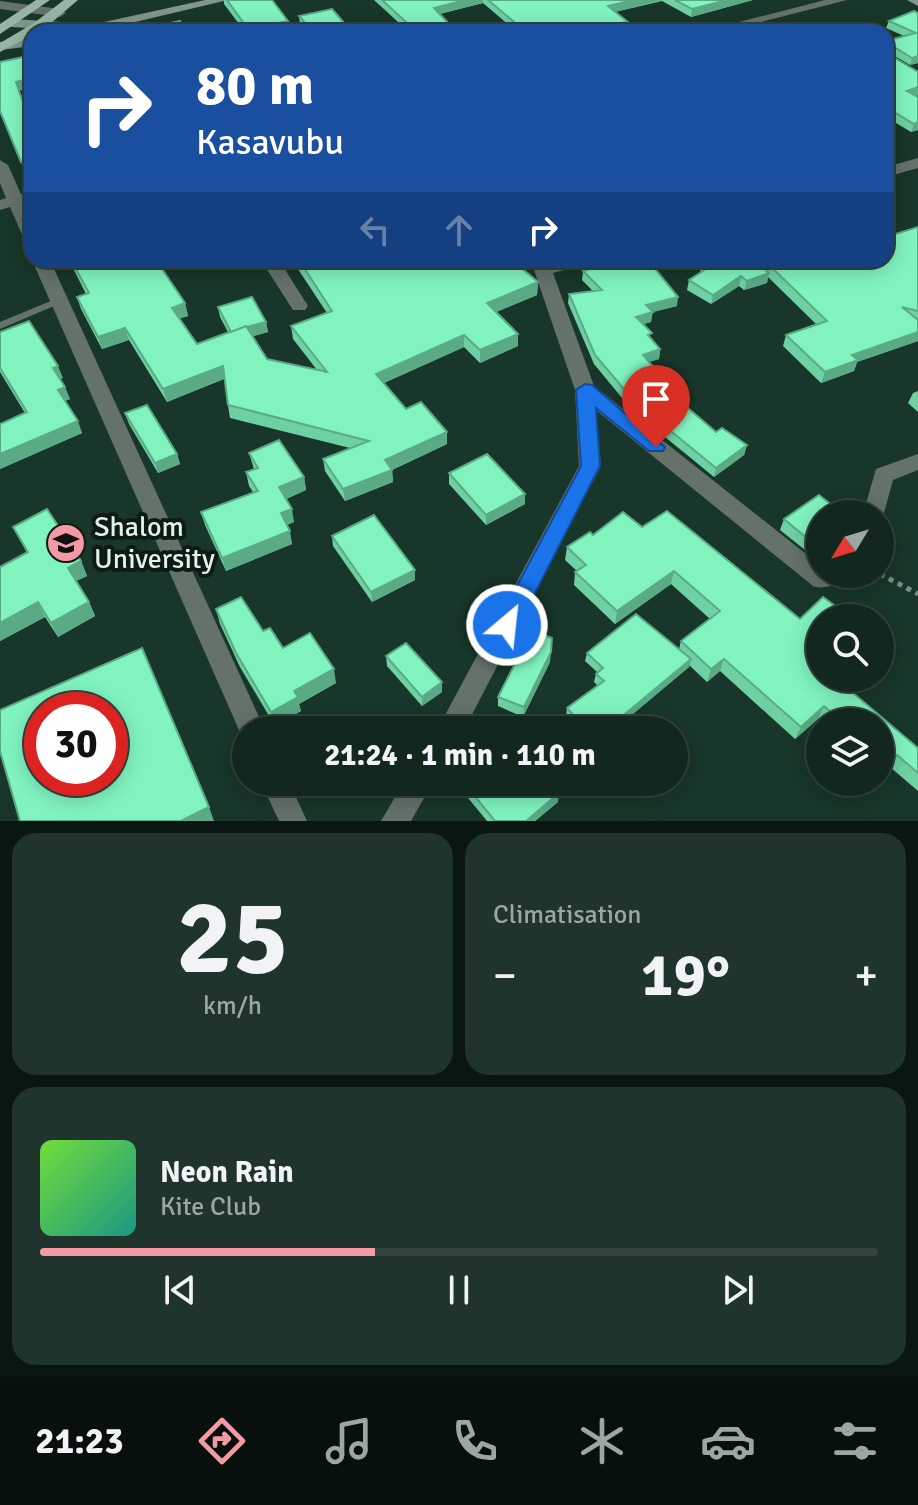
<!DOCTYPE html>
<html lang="fr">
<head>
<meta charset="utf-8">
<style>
	body { margin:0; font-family:Signika,sans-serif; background:#1f342c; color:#f1f3f6; height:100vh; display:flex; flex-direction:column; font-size:30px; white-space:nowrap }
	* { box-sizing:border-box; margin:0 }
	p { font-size:26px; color:#9ca6a4 }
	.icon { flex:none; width:44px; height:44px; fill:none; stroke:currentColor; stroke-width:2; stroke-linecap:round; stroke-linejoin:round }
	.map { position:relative; height:821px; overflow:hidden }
	.sheet { display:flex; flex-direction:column; gap:12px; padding:12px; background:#0a1611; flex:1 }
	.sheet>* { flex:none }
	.top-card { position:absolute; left:24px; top:24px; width:870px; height:244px; border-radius:24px; box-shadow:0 4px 20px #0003,0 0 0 2px #31443d; background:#1a4fa0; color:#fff; overflow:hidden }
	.needle { width:52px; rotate:232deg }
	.tools { position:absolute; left:806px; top:500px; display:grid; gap:16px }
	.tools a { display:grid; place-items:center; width:88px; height:88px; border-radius:50%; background:#12281f; box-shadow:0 4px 20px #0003,0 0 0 2px #31443d; font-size:40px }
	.speed { position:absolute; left:24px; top:692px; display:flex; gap:16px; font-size:40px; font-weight:700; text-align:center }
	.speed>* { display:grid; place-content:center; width:104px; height:104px; border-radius:50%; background:#12281f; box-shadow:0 4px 20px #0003,0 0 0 2px #31443d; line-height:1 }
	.speed .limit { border:12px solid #d22; background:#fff; color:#111 }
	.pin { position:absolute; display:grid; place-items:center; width:68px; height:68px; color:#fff; margin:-82px -34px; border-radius:50% 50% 50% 0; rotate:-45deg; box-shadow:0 0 8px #0007 }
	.pin .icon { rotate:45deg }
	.me { position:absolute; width:88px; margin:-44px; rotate:28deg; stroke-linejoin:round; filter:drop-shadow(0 0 6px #0008) }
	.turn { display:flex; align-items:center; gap:28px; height:168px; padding:0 40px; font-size:36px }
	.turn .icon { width:104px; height:104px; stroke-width:2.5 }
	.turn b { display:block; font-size:56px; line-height:68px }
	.lanes { display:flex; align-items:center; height:76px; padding:0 40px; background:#0003; justify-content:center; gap:40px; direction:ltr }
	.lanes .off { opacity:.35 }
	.big { font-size:60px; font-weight:700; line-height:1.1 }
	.sheet .widget { flex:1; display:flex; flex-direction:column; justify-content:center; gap:12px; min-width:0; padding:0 28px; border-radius:24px; background:#1f342c }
	.sheet .dial { align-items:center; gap:0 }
	.dial b { font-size:104px; line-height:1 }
	.song { display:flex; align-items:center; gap:24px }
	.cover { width:96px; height:96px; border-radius:12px; background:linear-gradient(135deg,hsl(100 70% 55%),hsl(170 70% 35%)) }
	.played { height:8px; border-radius:4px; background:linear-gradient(90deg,#f49aa4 40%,#31443d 40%) }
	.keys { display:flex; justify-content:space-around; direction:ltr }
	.heat { display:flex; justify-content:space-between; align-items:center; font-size:44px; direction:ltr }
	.sheet .tiles { flex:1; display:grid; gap:12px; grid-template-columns:1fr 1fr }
	.widget:last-child { grid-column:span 2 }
	.trip { position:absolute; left:232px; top:716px; width:456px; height:80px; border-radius:40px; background:#12281f; box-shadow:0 4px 20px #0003,0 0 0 2px #31443d; font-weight:700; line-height:80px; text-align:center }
	.dock { display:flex; height:128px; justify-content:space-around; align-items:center; background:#07100c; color:#9ca6a4 }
	.dock .icon { width:56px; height:56px }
	.dock .active { color:#f49aa4 }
	.dock b { font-size:36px; color:#f1f3f6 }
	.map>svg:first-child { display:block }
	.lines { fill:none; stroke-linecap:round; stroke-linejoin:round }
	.path { stroke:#758e82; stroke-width:5; stroke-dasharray:5 5; stroke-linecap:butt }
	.lane { fill:#64726a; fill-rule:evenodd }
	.street { fill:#64726a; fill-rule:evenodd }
	.secondary { fill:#81978b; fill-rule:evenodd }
	.primary { fill:#97b4a5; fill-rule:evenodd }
	.wall { fill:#6ed1a4 }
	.shaded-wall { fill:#5aaa86 }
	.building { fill:#80f3bf; stroke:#5aaa86; stroke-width:2; fill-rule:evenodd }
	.route { fill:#1a73e8; stroke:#114b97; stroke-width:2 }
	.labels { text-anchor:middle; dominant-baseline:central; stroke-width:8; stroke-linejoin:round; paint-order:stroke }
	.poi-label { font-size:28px; fill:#e1f3e9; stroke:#0e1b14; text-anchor:start }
</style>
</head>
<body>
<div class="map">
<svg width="918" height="821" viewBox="0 0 918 821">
	<rect width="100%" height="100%" fill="#183629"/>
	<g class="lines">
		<polyline class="path" points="880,574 918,594"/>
		<polygon class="lane" points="58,298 61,299 62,301 61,303 0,329 0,322"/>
		<g class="street">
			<polygon points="825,0 847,0 722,32 700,32"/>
			<polygon points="0,1 60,9 66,13 60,17 0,9"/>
			<polygon points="918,158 918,168 886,177 886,167"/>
			<polygon points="0,160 8,165 21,194 32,191 32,201 25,203 32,220 32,244 24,239 10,207 0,210 0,200 6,198 0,183"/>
			<polygon points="32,260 50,260 265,730 246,730 246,740 239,730"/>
			<polygon points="261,260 279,260 308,306 305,310 293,310"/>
			<path d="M527,260h18l2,3 41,-3 -3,4 -32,9 41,113 226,179v9h27l-4,7c-11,4 -19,9 -30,5l-217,-176 5,56 -137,264h-27l142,-264 -4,-76 -41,-120z"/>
			<polygon points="918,454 918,470 893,480 882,520 880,514 863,514 876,469"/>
			<polygon points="261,782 289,782 307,821 279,821"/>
			<polygon points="404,782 433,782 411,821 381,821"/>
		</g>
		<g class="secondary">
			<polygon points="205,0 228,0 93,32 12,27 6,23 12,19 95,24"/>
			<polygon points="907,0 918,0 918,6"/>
			<polygon points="32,38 32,46 0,50 0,42"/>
		</g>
		<g class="primary">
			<polygon points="36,0 50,0 0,34 0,24"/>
			<polygon points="64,0 78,0 44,29 32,32 32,35 0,52 0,43 34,23"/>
		</g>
	</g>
	<g class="wall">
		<polygon points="224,0 272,0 289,30 277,32 245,32 224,4"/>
		<polygon points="374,0 753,0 691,17 662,1 615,12 628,22 627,29 621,31 623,32 517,32 483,3 440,14 453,28 453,32 409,32"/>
		<polygon points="918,13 918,63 910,65 886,51 886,41 904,36 886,28 889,21"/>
		<polygon points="299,16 352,32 306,32 300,25"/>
		<polygon points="886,60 918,72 918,95 916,95 918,97 918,130 911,132 886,117"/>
		<polygon points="918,227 918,341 857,362 854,371 821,383 783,346 786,335 816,324 768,277 767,283 744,290 739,286 711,304 687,290 689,280 702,272 689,260 754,260 763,268 765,261 886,260"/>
		<polygon points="69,260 165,260 167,269 162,270 185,303 188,316 180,318 197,344 228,332 220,317 218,307 266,322 268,332 253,336 267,359 317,370 293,339 291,326 327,313 292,260 512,260 538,282 537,295 496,312 518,346 480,363 464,347 384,383 406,409 447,432 447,444 392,470 393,482 345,501 325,471 323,459 350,448 230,418 224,379 167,402 129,340 102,349 81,309 77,297 86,294"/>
		<polygon points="583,271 677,306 652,312 651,322 643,324 651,339 660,349 659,359 649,362 657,371 655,380 716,432 747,445 744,455 714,477 632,410 594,364 568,303 569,294 593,291 582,280"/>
		<polygon points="0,332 63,378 60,379 70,399 65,401 82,433 0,469 0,424 25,413 0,372"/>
		<polygon points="918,391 918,412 908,403 913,393"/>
		<polygon points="125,413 177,454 180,464 158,473 129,424"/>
		<polygon points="249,453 304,477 306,490 286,499 294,522 287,525 292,544 226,571 205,525 201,512 253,492 249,486 246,472 254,469"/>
		<polygon points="449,473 525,504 486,525 449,484"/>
		<polygon points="623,512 856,684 850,690 918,748 918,791 890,767 883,774 880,772 880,722 822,722 818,719 795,739 720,671 707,682 689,665 689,667 617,727 620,730 579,730 566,716 567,708 598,686 594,682 596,674 597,672 585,661 587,653 679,649 681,641 710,619 671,584 615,624 574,585 575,572 577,571 565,560 567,547 593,535"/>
		<polygon points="820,514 820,547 810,554 780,530 784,519"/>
		<polygon points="13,527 81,561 87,576 76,581 89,602 95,616 58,637 45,617 0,641 0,567 27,553"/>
		<polygon points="332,536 415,580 372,602 333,546"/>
		<polygon points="216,609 263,631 283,648 336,683 299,704 301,711 275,726 240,667 220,624"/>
		<polygon points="386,656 442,682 442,692 422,706 387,666"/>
		<polygon points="550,662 523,717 498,706 498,697"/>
		<polygon points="459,782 549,782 558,802 535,821 487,821 459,787"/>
		<polygon points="570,782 598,782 581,796"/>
	</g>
	<g class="shaded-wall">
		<polygon points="465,0 483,0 483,3 434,15 434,8"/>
		<polygon points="633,0 662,0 607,14 608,6"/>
		<polygon points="727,0 753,0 691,17 692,9"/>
		<polygon points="288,21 289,30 277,32 248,32 248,29"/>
		<polygon points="628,22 627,29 613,32 614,24"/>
		<polygon points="453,28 453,32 437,32"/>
		<polygon points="918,56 918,63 910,65 912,58"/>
		<polygon points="32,78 32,88 18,91 16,82"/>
		<polygon points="918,87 918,95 904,99 907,91"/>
		<polygon points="918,122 918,130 911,132 914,124"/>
		<polygon points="32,159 32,169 24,171 21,162"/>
		<polygon points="155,260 165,260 167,269 158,271"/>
		<polygon points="769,273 767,283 744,290 747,281"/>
		<polygon points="741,276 739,286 711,304 713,295"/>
		<polygon points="538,282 537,295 487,316 487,303"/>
		<polygon points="678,297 677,306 645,314 646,305"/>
		<polygon points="185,303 188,316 176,320 172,308"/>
		<polygon points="653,312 651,322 635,327 636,317"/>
		<polygon points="266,322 268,332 233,342 231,332"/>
		<polygon points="125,328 129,340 102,349 98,337"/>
		<polygon points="918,332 918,341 857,362 854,371 821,383 825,372 852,355"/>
		<polygon points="518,334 518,346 480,363 480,350"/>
		<polygon points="464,335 464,347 377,386 376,374"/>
		<polygon points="660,349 659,359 641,364 643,355"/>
		<polygon points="58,366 63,378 57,380 53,368"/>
		<polygon points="223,366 225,378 167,402 163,389"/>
		<polygon points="657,371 655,380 648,374"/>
		<polygon points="65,387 70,399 62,402 58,390"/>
		<polygon points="78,421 82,433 0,469 0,454"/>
		<polygon points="447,432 447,444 392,470 393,482 345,501 343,489 385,460"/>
		<polygon points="747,445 744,455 714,477 716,468"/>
		<polygon points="177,454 180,464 158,473 155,463"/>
		<polygon points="304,477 306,490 282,501 279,487"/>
		<polygon points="525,494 525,504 486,525 486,515"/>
		<polygon points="292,509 294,522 283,526 281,513"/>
		<polygon points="290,531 292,544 226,571 222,558"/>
		<polygon points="820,540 820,547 810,554 814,544"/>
		<polygon points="81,561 87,576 74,582 68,568"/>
		<polygon points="415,570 415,580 372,602 371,592"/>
		<polygon points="674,571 671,584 615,624 617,611"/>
		<polygon points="38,602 45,617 0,641 0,623"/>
		<polygon points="89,602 95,616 58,637 51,623"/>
		<polygon points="551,652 550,662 523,717 524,707"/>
		<polygon points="691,659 689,667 614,730 613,724"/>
		<polygon points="724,659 720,671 707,682 711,669"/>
		<polygon points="334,669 336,683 299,704 301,711 275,726 271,712 294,691"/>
		<polygon points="856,678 859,678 856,684 840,699 846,687"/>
		<polygon points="442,682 442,692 422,706 422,697"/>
		<polygon points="824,706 818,719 795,739 801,727"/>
		<polygon points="897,755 890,767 883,774 890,763"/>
		<polygon points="590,782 598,782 581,796 582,788"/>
		<polygon points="559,793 558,802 535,821 526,821"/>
		<polygon points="209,807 214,821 181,821"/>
	</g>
	<g class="building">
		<polygon points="227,0 272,0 288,21 248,29"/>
		<polygon points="382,0 465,0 434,8 453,28 437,32 417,32"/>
		<polygon points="488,0 633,0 608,6 628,22 614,24 623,32 526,32"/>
		<polygon points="675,0 727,0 692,9"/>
		<polygon points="332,9 352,32 313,32 299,16"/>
		<polygon points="914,11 918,13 918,56 912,58 886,42 886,41 916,33 889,21"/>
		<polygon points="180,21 187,32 142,32 140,30"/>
		<polygon points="32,55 32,78 16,82 30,122 32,122 32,159 21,162 0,111 0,62"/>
		<polygon points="895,58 918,72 918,87 907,91 918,97 918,122 914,124 886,107 886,60"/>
		<polygon points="918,227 918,311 902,307 918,320 918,332 852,355 858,360 825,372 786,335 827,321 765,261 886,260 886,237"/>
		<polygon points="71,260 156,260 185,303 172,308 197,344 246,326 267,359 327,372 291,326 332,311 299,260 512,260 538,282 487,303 518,334 480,350 464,335 376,374 406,409 421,402 447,432 385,460 392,470 343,489 323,459 369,441 228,405 223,366 163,389 125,328 98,337 77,297 89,293"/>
		<polygon points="620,260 648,260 678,297 646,305 653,312 636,317 652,333 648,335 660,349 643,355 657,371 648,374 716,432 722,428 747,445 716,468 634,401 595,355 569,294 602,290 583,271"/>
		<polygon points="701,260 754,260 769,273 747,281 741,276 713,295 689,280 709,267"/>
		<polygon points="252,297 266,322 247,327 246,326 231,332 218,307"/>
		<polygon points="29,321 58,366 53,368 65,387 58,390 78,421 0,454 0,424 27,412 0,368 0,332"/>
		<polygon points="147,405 177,454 155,463 125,413"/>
		<polygon points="279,440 304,477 279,487 292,509 281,513 290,531 222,558 201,512 258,491 246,472 258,468 249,453"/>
		<polygon points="487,454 525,494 486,515 449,473"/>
		<polygon points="819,495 843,514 820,514 820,540 814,544 784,519"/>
		<polygon points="47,509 81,561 68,568 89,602 51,623 38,602 0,623 0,567 28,552 13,527"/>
		<polygon points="667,511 800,619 823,597 852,618 820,618 820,678 856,678 846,687 918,748 918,773 897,755 890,763 880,754 880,722 842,722 824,706 801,727 724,659 711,669 681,641 720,611 674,571 617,611 575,572 586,565 567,547 590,532 593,535 623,512 642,527"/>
		<polygon points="374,515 415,570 371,592 332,536"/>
		<polygon points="241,597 263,631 270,628 283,648 310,633 334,669 294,691 298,697 271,712 236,653 216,609"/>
		<polygon points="636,614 691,659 613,724 620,730 587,730 567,708 604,681 596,674 603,668 587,653"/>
		<polygon points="532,630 552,638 551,652 524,707 498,697"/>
		<polygon points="406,643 442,682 422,697 386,656"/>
		<path d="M142,648l67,159 -28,14h-161l-20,-70v-41zM42,710h68v68h-68z"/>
		<polygon points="463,782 549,782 559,793 526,821 495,821"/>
		<polygon points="577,782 590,782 582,788"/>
	</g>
	<polygon class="route" points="585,384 592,385 665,447 663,451 649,451 596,408 600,466 515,632 507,635 499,632 496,625 581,466 576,390"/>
	<defs>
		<g id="university-disc" transform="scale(2)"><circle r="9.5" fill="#f49aa4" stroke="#0e1b14"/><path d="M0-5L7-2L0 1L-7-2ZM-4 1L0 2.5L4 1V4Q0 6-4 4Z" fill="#111"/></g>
	</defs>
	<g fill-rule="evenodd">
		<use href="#university-disc" x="66" y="543"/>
	</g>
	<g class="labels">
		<g class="poi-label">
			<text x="94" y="527">Shalom<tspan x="94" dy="32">University</tspan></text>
		</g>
	</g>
</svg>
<div class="tools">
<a><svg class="needle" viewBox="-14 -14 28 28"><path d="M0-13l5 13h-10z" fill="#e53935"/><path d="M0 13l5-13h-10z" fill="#9ca6a4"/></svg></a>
<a><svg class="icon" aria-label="search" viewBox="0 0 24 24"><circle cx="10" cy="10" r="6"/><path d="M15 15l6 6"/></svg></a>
<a><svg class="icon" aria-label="layers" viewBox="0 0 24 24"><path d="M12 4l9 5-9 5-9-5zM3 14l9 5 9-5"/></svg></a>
</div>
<div class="speed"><div class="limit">30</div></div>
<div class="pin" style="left:656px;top:447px;background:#d93025"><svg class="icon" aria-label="arrive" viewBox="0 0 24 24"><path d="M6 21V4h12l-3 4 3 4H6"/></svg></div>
<svg class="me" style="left:507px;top:625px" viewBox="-20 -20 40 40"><circle r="17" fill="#1a73e8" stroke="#fff" stroke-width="3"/><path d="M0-11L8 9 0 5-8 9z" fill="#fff"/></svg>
<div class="trip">21:24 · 1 min · 110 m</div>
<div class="top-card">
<div class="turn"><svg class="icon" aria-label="right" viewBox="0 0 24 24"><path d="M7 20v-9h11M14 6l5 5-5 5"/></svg><div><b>80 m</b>Kasavubu</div></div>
<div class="lanes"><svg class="icon off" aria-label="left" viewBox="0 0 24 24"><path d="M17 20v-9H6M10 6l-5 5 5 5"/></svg><svg class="icon off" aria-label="ahead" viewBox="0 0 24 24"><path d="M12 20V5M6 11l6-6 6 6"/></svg><svg class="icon" aria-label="right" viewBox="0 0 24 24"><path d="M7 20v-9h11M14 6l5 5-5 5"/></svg></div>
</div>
</div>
<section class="sheet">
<div class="tiles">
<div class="widget dial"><b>25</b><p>km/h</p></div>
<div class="widget"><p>Climatisation</p>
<div class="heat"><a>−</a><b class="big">19°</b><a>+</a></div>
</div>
<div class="widget">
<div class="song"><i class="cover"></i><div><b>Neon Rain</b><p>Kite Club</p></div></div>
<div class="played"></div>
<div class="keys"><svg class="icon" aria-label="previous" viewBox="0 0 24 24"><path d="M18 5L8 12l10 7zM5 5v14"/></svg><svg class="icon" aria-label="pause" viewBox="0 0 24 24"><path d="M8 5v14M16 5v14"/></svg><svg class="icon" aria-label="next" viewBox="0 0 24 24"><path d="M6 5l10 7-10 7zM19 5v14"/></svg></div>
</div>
</div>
</section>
<nav class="dock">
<b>21:23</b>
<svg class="icon active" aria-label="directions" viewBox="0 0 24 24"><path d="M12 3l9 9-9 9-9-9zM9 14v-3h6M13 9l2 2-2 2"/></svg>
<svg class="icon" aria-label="music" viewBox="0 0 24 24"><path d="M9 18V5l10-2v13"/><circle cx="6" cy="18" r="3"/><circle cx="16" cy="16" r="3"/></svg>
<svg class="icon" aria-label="phone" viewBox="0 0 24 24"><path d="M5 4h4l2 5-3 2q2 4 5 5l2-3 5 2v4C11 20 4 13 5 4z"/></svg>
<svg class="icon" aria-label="climate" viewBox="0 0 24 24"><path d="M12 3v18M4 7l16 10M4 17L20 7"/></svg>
<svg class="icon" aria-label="car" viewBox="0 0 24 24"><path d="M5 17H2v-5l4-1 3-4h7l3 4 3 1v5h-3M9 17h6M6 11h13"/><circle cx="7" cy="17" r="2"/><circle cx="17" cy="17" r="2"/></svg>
<svg class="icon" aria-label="filters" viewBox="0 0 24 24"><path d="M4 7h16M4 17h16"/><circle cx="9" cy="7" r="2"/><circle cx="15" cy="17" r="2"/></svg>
</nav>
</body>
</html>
